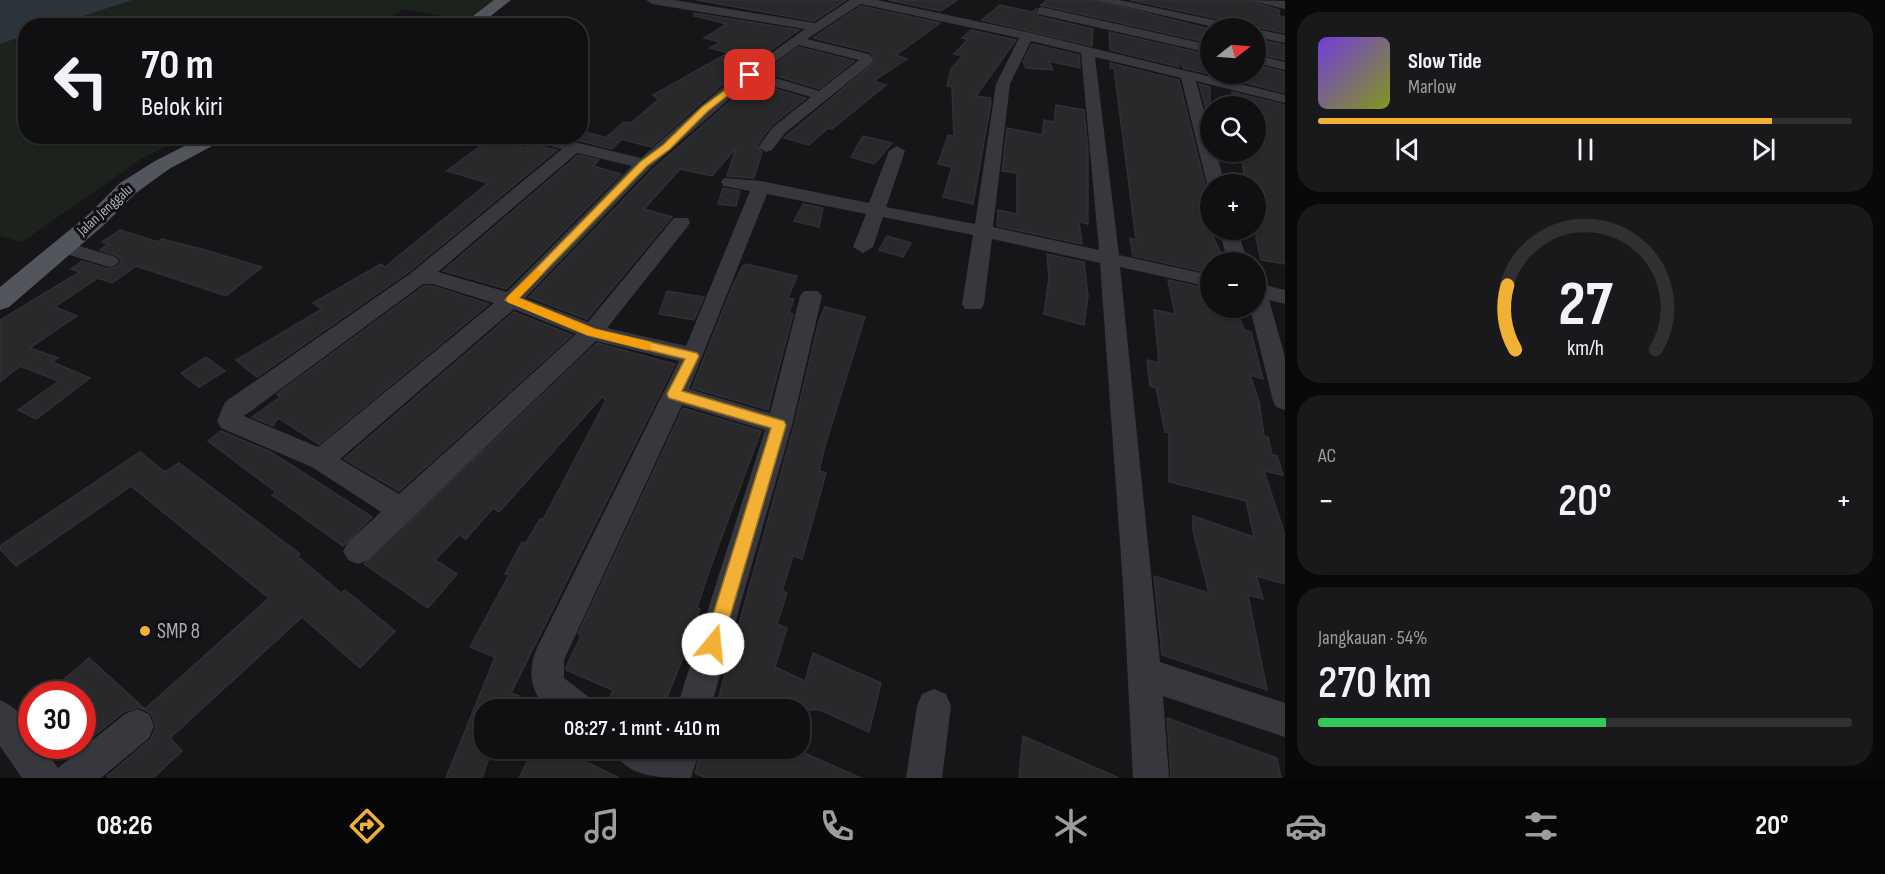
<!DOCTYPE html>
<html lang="id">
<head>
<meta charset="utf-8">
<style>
	body { margin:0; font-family:"Sofia Sans Condensed",sans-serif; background:#19191b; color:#f1f3f6; height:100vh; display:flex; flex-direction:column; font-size:22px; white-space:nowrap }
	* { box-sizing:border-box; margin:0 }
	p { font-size:20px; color:#9c9d9f }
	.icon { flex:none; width:33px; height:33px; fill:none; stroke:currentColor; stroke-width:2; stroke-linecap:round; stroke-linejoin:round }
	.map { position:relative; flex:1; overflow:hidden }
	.details { display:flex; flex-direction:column; gap:12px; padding:12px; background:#09090a; width:600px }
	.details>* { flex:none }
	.top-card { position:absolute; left:18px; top:18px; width:570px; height:126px; border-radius:24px; box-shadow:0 2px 4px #0004,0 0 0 2px #303032; background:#101012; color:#f1f3f6; overflow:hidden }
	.needle { width:39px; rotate:73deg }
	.controls { position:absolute; left:1200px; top:18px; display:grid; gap:12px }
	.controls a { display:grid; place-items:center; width:66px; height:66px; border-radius:50%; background:#101012; box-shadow:0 2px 4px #0004,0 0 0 2px #303032; font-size:30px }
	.speed { position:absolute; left:18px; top:681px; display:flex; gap:12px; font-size:30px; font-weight:700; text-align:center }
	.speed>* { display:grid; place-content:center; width:78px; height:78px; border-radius:50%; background:#101012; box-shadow:0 2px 4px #0004,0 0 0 2px #303032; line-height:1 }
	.speed .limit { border:9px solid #d22; background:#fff; color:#111 }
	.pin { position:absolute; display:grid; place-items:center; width:51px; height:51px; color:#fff; margin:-26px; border-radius:12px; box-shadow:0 3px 9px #0006 }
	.me { position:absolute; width:66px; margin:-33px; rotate:17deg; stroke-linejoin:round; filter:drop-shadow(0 0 4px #0008) }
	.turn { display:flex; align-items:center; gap:21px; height:126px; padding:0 24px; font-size:27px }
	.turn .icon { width:78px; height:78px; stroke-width:2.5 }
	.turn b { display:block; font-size:42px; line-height:51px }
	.big { font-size:45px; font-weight:600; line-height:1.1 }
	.details .tile { flex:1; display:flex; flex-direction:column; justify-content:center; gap:9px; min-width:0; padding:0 21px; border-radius:24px; background:#19191b }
	.details .dial { align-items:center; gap:0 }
	.dial svg { height:156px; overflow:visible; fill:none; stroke:#303032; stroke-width:7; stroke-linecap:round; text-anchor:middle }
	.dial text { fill:#f1f3f6; stroke:none }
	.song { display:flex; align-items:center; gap:18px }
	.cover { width:72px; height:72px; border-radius:9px; background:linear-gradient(135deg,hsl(260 70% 55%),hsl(70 70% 35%)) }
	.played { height:6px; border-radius:3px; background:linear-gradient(90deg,#f2b134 85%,#303032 85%) }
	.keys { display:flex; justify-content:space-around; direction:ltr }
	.heat { display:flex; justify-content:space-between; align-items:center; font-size:33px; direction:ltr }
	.charge { height:9px; border-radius:4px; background:linear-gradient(90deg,#34c759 54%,#303032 0) }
	.trip { position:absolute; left:474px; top:699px; width:336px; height:60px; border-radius:24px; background:#101012; box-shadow:0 2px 4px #0004,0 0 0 2px #303032; font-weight:600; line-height:60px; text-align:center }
	.tab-bar { display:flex; height:96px; justify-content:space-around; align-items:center; background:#060607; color:#9c9d9f }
	.tab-bar .icon { width:42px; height:42px }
	.tab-bar .selected { color:#f2b134 }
	.tab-bar b { font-size:27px; color:#f1f3f6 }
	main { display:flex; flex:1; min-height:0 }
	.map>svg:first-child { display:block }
	.green { fill:#1c231d }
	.water { fill:#2c353c }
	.building { fill:#29292c; stroke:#303034; stroke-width:1.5 }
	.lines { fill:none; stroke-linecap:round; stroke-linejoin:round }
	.minor { fill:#37383d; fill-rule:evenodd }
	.major { fill:#53555c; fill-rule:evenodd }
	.route { fill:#f2b134; stroke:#9d7322; stroke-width:1.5 }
	.slow { fill:#f59e0b }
	.poi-dot { fill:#f2b134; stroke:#111113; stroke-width:2 }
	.labels { text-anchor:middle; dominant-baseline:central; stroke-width:6; stroke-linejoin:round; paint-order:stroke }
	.far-street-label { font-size:15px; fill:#a8adb8; stroke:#111113 }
	.near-poi-label { font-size:21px; fill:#a8adb8; stroke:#111113; text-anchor:start }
</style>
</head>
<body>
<main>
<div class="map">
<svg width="1285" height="778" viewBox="0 0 1285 778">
	<rect width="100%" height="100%" fill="#161618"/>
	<polygon class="green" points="0,0 499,0 469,21 404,9 375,26 26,26 26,136 185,137 144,157 22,242 0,236"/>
	<polygon class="water" points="0,0 132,0 55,25 26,26 25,35 0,44"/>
	<g class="building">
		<polygon points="696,0 846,0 814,21"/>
		<polygon points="888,0 957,0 941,11"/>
		<polygon points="1047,0 1094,0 1210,29 1210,43 1041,5"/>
		<polygon points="1130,0 1247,0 1279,10 1279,16 1285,17 1285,33 1256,27 1241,28 1233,22"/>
		<polygon points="1000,5 1033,12 1036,9 1038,16 1093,29 1092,46 982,20"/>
		<polygon points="861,6 940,23 896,55 907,59 874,81 886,85 832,129 828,128 809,145 784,138 876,61 870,52 813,38"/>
		<polygon points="694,13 799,30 717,89 651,147 608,136 624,122 631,123 659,99 653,95 728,53 710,48 720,42 704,38 727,24 694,16"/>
		<polygon points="971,30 1016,40 976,96 990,98 991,102 973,204 943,197 952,167 938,164 948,135 954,136 952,87 947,86 951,69 962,56 954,54 968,39 962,38"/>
		<polygon points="1109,32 1210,55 1210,74 1183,68 1177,57 1179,67 1110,50"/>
		<polygon points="1256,39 1285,45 1285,60 1256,53"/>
		<polygon points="1032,44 1079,55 1080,68 1049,61 1053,70 1026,68 1023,62"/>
		<polygon points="799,47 854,61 819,89 764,72"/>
		<polygon points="1110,63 1179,80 1205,185 1210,197 1210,230 1225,262 1210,262 1210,273 1133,256 1130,238 1136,240 1114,68 1110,68"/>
		<polygon points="1256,65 1285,72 1285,93 1230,79 1229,74 1256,74"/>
		<polygon points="752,82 806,98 772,125 756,146 762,152 754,178 727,176 736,148 712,176 680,169 644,209 672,217 587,319 529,297 652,170"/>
		<polygon points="1199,84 1210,87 1210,117 1206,108"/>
		<polygon points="1232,92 1285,105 1285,264 1261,260 1256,238 1256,184 1248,184 1244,174 1240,152 1256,152 1256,106 1234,106"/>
		<polygon points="1056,105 1084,110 1088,150 1088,224 1079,222 1082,244 997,226 998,210 1017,214 1017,173 1002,171 1007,128 1042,135 1044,120 1054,122"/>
		<polygon points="581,131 620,141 612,149 561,136 580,136"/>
		<polygon points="863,136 892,143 874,164 851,157"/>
		<polygon points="491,138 525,148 531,144 557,150 410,271 257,377 236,360 322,309 313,303 381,264 385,267 488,183 447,171"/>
		<polygon points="578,155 599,160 593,166 621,174 506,289 443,271"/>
		<polygon points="723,188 740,191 736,206 718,204"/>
		<polygon points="803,204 823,208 819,227 794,221"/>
		<polygon points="120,230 158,242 162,239 198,248 262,267 226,296 136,266 112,283 98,278 55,307 77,316 30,348 58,358 52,362 90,378 36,419 18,410 59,381 20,366 0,382 0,320 80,272 71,269 82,261 108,269 118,266 121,261 118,256 100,250 108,244 102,242"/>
		<polygon points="887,236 911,243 903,257 879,250"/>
		<polygon points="1047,254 1084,262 1088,296 1084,325 1044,314 1049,278"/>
		<polygon points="746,264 797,276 788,298 794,299 789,313 793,314 768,410 692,388 733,285 743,266"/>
		<polygon points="1168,280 1210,289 1210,308 1236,308 1244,330 1251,332 1263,379 1250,375 1259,401 1264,436 1268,437 1272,455 1277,456 1283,475 1264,471 1285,535 1285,584 1256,576 1263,599 1248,595 1267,690 1162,655 1154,576 1209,593 1193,531 1193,516 1254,537 1246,501 1169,482 1169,433 1165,432 1156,388 1150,386 1147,360 1159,363 1154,310 1175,314"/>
		<polygon points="424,286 433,286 489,304 319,444 278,418 273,426 252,417 280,397 277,394"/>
		<polygon points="667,291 704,297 694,320 659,314"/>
		<polygon points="825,307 865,317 825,446 819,471 826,473 802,559 793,556 782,591 787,593 777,624 787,628 775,667 805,681 813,653 881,683 869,732 820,710 715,710 794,426 819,321"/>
		<polygon points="514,312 572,335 399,491 344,459"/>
		<polygon points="597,343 675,364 511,693 519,696 514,710 484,710 484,748 492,749 482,778 446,778 495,657 470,647 509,575 505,574 522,542 526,543 540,519 543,520 606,400 602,397 499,512 493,508 466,539 459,535 435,560 457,574 428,608 364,564"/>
		<polygon points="206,357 225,371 199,387 181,373"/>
		<polygon points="683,408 761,431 708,574 697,608 700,609 688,645 662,710 605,710 613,690 566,670 566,667 581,636 578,634"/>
		<polygon points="221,431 271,452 372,517 343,546 272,495 276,492 208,441"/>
		<polygon points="140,452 165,472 179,463 300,554 297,556 341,593 345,590 395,631 360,668 302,617 170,738 182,751 153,778 109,778 107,776 151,739 156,727 151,713 138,707 124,712 82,745 82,694 47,694 89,658 145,709 269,598 131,486 16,566 0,549 0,546"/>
		<polygon points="1167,718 1277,758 1281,778 1171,778"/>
		<polygon points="1023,736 1119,778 1019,778"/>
		<polygon points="534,748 558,748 619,778 519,778"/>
		<polygon points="702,748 793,748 861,778 706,778 695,773"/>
	</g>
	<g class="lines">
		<g class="minor">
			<path d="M646,0h28l141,23 35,-23h27l150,32 258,63v8l-89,-22 14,52v19h6l9,32h-15v4l-3,-4 -26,-106 -86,-21 24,198 91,20v12l-90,-20 40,395 125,41v34l-122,-41 6,82h-36l-10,-193 -23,-322 -108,-24 -8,65 -3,5h-16l-3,-5 11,-69 -90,-18 -10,30 -10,6 -10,-6 13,-33 -99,-20 -78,195 81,24 30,-117 4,-5h14l4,5 -30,129 -82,285h-34l89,-280 -83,-25 -118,255v18l26,20 5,12h-46c-19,-16 -22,-41 -12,-62l142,-287 -83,-20 -228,219 -10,4 -10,-4 -5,-9 5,-9 33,-30 -69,-45 -91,-39 -4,-7 8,-19 186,-129 151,-124 -41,-10 -2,-3h30l92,22 77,-67 87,-62 -153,-25zM861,4l158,34 -23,46 -21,140 -89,-17 19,-56 -8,-5 -8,5 -20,52 -108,-22 -37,-3 -3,4 3,4 26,5 -64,155 -79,-18 81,-102 2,-4 -2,-4h-14l-86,104 -63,-24 125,-130 101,-88 60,17 -38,30 -15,20 8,5 6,-2 13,-17 87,-70 2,-3 -5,-6 -62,-15zM1031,41l50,12 18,197 -106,-23 17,-143zM799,45l60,15 -40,31 -60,-18zM577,153l55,13 -125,126 -69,-20zM423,284h10l61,19 -176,144 -74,-31zM514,309l62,25 -177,160 -59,-35z"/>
			<polygon points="1096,0 1119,0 1233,24 1239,28 1218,28"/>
			<polygon points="1249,0 1285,1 1285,9"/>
			<polygon points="1042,7 1210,45 1210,53 1038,14 1038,8"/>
			<polygon points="310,21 344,22 350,26 304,25"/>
			<polygon points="1256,29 1285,35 1285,43 1256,37"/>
			<polygon points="1256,55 1285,62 1285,70 1256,63"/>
			<polygon points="1219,230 1237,230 1248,262 1228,262"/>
			<polygon points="63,241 116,257 119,261 116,265 109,267 56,251 53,247 56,243"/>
			<polygon points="1256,283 1285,290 1285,304 1269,300 1285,357 1285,410 1276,407 1273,401 1250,308 1256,308"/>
			<polygon points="934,689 946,694 951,706 942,778 906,778 917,706 922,694"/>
			<path d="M0,700c19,8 32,25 32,46h10l16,22 67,-54 12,-5 12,5 5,12 -5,12 -48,40h-79l-22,-32z"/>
			<path d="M612,748h88l-9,30c-32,0 -65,0 -79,-30z"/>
		</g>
		<g class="major">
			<polygon points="494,0 511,0 478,26 460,26"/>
			<polygon points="204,136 231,136 169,169 136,193 105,224 9,307 0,310 0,287 89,214 120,183 155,161"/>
		</g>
	</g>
	<polygon class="route" points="748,73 754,75 708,111 670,149 647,166 519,298 595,329 697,353 699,356 682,391 784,421 786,425 722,644 720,650 713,653 707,650 704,644 771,428 669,398 667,394 685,359 587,335 505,300 640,162 663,145 702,107"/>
	<polygon class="slow" points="537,269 543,273 519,298 595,329 651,342 651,348 646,350 587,335 507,302 507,297"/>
	<circle class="poi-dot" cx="145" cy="631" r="6"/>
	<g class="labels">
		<g class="far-street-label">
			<text transform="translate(105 210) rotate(-42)">Jalan Jenggalu</text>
		</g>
		<g class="near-poi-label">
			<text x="157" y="631">SMP 8</text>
		</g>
	</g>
</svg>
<div class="controls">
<a><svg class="needle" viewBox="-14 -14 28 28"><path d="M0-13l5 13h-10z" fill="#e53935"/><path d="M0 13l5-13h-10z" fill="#9c9d9f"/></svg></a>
<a><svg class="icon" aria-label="search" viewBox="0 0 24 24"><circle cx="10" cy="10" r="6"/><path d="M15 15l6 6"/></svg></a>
<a>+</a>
<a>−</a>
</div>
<div class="speed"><div class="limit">30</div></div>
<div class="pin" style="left:750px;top:75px;background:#d93025"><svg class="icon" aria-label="arrive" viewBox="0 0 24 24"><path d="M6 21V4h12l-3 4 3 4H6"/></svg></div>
<svg class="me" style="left:713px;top:644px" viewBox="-20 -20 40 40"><circle r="19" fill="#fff"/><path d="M0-13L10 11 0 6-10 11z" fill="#f2b134"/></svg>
<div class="trip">08:27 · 1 mnt · 410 m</div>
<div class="top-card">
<div class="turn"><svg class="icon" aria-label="left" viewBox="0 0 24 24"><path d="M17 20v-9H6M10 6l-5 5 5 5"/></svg><div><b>70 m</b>Belok kiri</div></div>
</div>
</div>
<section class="details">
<div class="tile">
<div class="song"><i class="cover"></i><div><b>Slow Tide</b><p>Marlow</p></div></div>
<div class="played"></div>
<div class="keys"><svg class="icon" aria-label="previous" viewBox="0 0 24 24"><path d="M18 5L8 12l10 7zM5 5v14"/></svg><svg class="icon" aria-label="pause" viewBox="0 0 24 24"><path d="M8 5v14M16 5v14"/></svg><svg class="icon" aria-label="next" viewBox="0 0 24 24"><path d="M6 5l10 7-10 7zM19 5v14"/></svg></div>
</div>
<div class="tile dial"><svg viewBox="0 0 100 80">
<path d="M14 69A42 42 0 1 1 86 69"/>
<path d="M14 69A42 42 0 0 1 10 36" stroke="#f2b134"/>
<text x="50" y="56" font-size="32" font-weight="700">27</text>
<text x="50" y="72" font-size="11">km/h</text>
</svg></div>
<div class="tile"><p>AC</p>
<div class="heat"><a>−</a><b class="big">20°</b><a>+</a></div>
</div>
<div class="tile"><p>Jangkauan · 54%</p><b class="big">270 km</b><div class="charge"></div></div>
</section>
</main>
<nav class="tab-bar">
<b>08:26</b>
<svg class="icon selected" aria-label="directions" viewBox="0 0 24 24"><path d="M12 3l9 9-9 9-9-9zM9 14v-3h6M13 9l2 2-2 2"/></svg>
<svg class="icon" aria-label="music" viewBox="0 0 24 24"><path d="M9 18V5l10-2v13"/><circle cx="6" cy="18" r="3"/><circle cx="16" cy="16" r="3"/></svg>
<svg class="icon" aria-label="phone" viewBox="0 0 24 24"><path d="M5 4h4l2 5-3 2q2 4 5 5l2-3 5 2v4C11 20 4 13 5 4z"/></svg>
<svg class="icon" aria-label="climate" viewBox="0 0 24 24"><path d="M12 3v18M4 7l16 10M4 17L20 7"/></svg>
<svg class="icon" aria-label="car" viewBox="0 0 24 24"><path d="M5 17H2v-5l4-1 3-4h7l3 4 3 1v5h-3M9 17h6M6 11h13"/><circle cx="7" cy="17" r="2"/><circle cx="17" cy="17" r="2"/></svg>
<svg class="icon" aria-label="filters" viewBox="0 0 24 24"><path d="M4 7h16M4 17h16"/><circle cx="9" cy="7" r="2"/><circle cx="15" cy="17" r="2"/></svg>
<b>20°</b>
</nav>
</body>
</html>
